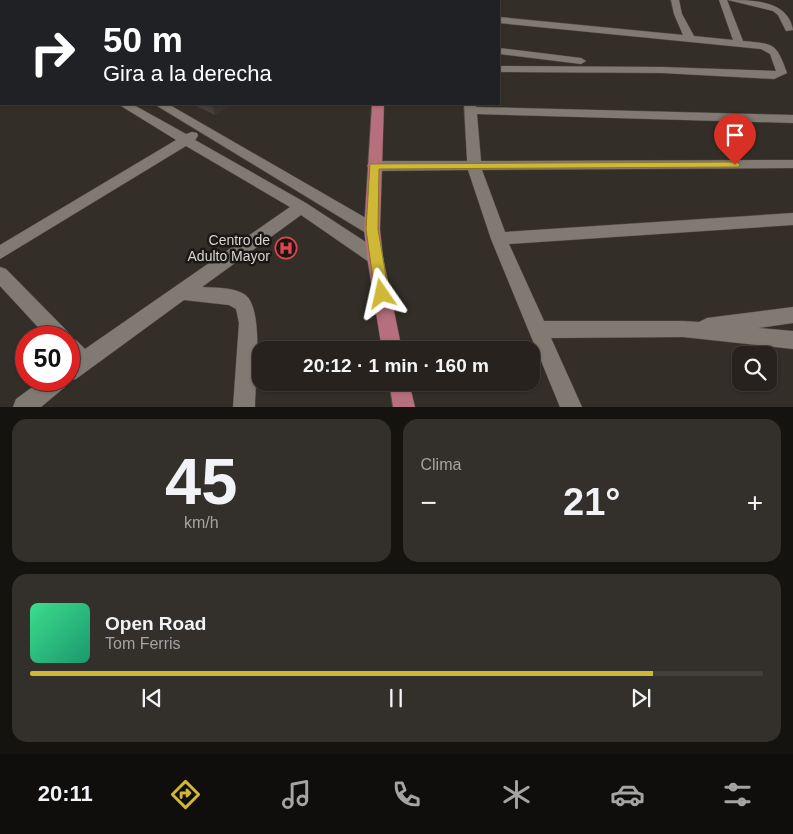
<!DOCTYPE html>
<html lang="es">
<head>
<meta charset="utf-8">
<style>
	body { margin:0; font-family:Helvetica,sans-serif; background:#332f2b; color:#f1f3f6; height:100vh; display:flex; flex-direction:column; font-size:19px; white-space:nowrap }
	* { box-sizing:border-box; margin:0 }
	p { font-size:16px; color:#a4a4a4 }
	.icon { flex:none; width:28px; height:28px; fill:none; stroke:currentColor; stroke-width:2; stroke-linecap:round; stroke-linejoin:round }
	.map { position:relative; height:407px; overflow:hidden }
	.drawer { display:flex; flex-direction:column; gap:12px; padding:12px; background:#151310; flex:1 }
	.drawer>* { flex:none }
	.guide { position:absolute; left:0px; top:0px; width:500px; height:105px; box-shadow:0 1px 4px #0004,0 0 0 1px #433f3c; background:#202124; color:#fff; overflow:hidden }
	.controls { position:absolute; left:732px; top:346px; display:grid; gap:10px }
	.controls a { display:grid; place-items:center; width:45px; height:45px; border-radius:10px; background:#27221e; box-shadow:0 1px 4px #0004,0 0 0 1px #433f3c; font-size:25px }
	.speed { position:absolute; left:15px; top:326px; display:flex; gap:10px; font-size:25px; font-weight:700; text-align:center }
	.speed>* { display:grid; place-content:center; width:65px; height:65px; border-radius:50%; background:#27221e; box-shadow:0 1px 4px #0004,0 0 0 1px #433f3c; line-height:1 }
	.speed .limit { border:8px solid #d22; background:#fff; color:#111 }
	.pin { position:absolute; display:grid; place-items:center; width:42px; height:42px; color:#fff; margin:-51px -21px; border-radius:50% 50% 50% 0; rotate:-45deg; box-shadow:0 0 5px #0007 }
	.pin .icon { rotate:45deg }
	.me { position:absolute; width:55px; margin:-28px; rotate:349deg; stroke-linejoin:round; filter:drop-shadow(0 0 4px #0008) }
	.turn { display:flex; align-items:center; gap:18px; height:105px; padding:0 20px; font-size:22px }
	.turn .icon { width:65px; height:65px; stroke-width:2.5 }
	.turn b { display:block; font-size:35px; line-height:42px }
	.big { font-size:38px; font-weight:700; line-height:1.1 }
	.drawer .card { flex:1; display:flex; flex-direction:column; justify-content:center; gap:8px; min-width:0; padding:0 18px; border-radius:15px; background:#332f2b }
	.drawer .dial { align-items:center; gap:0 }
	.dial b { font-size:65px; line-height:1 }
	.song { display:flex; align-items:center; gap:15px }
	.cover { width:60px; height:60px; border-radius:8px; background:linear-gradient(135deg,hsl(150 70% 55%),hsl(160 70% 35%)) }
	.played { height:5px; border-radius:2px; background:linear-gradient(90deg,#d0b837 85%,#433f3c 85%) }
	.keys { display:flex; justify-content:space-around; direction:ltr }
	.heat { display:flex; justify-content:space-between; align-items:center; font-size:28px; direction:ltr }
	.drawer .tiles { flex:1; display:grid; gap:12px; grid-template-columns:1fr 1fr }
	.card:last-child { grid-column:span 2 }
	.trip { position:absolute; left:252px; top:341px; width:288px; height:50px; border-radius:15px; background:#27221e; box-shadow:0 1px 4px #0004,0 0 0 1px #433f3c; font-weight:700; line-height:50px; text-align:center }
	.dock { display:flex; height:80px; justify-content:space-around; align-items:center; background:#100e0c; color:#a4a4a4 }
	.dock .icon { width:35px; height:35px }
	.dock .active { color:#d0b837 }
	.dock b { font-size:22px; color:#f1f3f6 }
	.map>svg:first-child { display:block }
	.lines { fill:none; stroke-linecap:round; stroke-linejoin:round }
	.minor-casing { stroke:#514b46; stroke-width:1 }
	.major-casing { stroke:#514b46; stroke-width:1 }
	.minor { fill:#817a73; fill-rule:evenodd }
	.major { fill:#b66f7c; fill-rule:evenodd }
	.wall { fill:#46403b }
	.shaded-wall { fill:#393430 }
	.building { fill:#514b45; stroke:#393430 }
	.route { fill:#d0b837; stroke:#877824 }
	.labels { text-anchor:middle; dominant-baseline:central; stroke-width:5; stroke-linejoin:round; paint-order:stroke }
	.poi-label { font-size:14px; fill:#d8d4d0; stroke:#1a1714; text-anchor:end }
</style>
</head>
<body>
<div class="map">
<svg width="793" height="407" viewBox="0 0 793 407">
	<rect width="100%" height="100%" fill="#342e28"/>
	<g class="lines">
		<g class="minor-casing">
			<g id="minor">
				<polygon points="396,0 405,0 405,1 397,1"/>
				<rect x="474" y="0" width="8" height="1"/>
				<path d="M671,0h8l3,14 12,22 39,4 -14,-40h8l16,41c32,3 33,2 44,32l-13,6 -112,-6 -163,-1v-6l163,1 114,4 -6,-17 -9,-5 -262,-26v-6l184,18 -9,-21z"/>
				<path d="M728,0c24,0 60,0 65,30l-7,1 -8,-16 -5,-4z"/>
				<rect x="0" y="2" width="1" height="6"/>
				<polygon points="499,48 581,58 586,61 581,64 499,54"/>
				<rect x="0" y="58" width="1" height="6"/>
				<path d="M118,104h14l54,30 6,-2 5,1 1,3 -3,4 111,63 75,49 2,5 -2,5 -6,2 -6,-2 -68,-47 -99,72c14,1 30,0 42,7 21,12 11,90 11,113h-22l6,-84 -3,-14 -7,-4 -45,-5 -108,79 -8,2 -3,6 -24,20h-28l3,-8 26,-19h27v-42h-21l-48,-52v-19l6,2 62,63 2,6 6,2 9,9 205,-142 -104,-61 -186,113v-14l176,-105z"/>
				<polygon points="154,104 168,104 378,225 380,229 378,233 372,235 366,233"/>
				<polygon points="464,104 476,104 476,107 793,115 793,123 477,114 481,161 793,160 793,168 482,170 505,232 793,213 793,225 509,244 544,321 683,321 699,322 707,318 793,307 793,323 758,328 793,331 793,349 683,337 551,338 582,407 560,407 491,239 468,170 374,171 369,169 367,166 369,163 374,161 467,161"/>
			</g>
		</g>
		<g class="major-casing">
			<g id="major">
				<rect x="0" y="29" width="1" height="6"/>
				<polygon points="372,104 384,104 380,229 383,257 402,350 382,350 367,257 364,229"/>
				<polygon points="389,382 409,382 415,407 393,407"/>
			</g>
		</g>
		<use href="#minor" class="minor"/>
		<use href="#major" class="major"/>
	</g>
	<polygon class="wall" points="192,104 234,104 215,115"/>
	<g class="shaded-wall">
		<polygon points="385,0 395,0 395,1 383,1"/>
		<polygon points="212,104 234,104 215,115"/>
	</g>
	<polygon class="building" points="302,0 385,0 383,1 300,1"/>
	<polygon class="route" points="735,162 738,163 740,165 738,167 379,169 378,229 389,294 387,298 382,299 377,298 375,294 366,229 370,164"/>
	<defs>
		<g id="hospital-ring" transform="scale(1.125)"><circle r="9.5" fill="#1a1714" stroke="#e0444e" stroke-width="1.5"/><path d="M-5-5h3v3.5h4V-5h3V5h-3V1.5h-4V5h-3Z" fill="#e0444e"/></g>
	</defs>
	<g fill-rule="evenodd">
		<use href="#hospital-ring" x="286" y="248"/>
	</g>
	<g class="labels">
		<g class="poi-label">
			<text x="270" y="240">Centro de<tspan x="270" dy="16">Adulto Mayor</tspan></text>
		</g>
	</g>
</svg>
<div class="controls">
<a><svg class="icon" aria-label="search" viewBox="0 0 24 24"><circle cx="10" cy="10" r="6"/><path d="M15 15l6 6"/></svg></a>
</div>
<div class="speed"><div class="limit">50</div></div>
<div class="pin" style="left:735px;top:165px;background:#d93025"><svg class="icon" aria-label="arrive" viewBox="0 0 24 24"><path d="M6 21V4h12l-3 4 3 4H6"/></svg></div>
<svg class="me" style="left:382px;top:294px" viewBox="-20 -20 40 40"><path d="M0-17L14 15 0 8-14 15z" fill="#d0b837" stroke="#fff" stroke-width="4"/></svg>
<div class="trip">20:12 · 1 min · 160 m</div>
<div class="guide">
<div class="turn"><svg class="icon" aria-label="right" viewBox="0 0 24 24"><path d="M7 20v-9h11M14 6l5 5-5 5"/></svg><div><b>50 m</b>Gira a la derecha</div></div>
</div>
</div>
<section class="drawer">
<div class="tiles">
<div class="card dial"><b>45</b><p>km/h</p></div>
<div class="card"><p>Clima</p>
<div class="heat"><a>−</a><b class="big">21°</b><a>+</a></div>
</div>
<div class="card">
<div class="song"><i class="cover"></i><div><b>Open Road</b><p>Tom Ferris</p></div></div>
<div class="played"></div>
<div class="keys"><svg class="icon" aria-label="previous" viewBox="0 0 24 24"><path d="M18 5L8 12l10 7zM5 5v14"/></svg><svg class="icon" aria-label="pause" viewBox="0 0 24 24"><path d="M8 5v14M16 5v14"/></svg><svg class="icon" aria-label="next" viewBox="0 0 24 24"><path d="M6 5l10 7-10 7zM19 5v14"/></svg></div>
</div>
</div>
</section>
<nav class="dock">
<b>20:11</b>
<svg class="icon active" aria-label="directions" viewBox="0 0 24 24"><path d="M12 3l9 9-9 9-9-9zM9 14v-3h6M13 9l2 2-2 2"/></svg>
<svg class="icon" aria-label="music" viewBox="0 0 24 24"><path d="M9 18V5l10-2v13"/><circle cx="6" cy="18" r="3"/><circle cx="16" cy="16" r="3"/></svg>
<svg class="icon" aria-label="phone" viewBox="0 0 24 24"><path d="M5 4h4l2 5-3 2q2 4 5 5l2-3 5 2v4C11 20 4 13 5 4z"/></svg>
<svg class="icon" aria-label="climate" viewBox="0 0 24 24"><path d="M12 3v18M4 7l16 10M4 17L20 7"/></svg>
<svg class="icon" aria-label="car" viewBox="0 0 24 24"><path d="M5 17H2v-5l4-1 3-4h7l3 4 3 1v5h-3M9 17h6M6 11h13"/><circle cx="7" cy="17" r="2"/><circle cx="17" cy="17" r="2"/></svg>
<svg class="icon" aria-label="filters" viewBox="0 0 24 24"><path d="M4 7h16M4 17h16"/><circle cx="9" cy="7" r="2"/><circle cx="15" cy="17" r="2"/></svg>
</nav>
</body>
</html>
